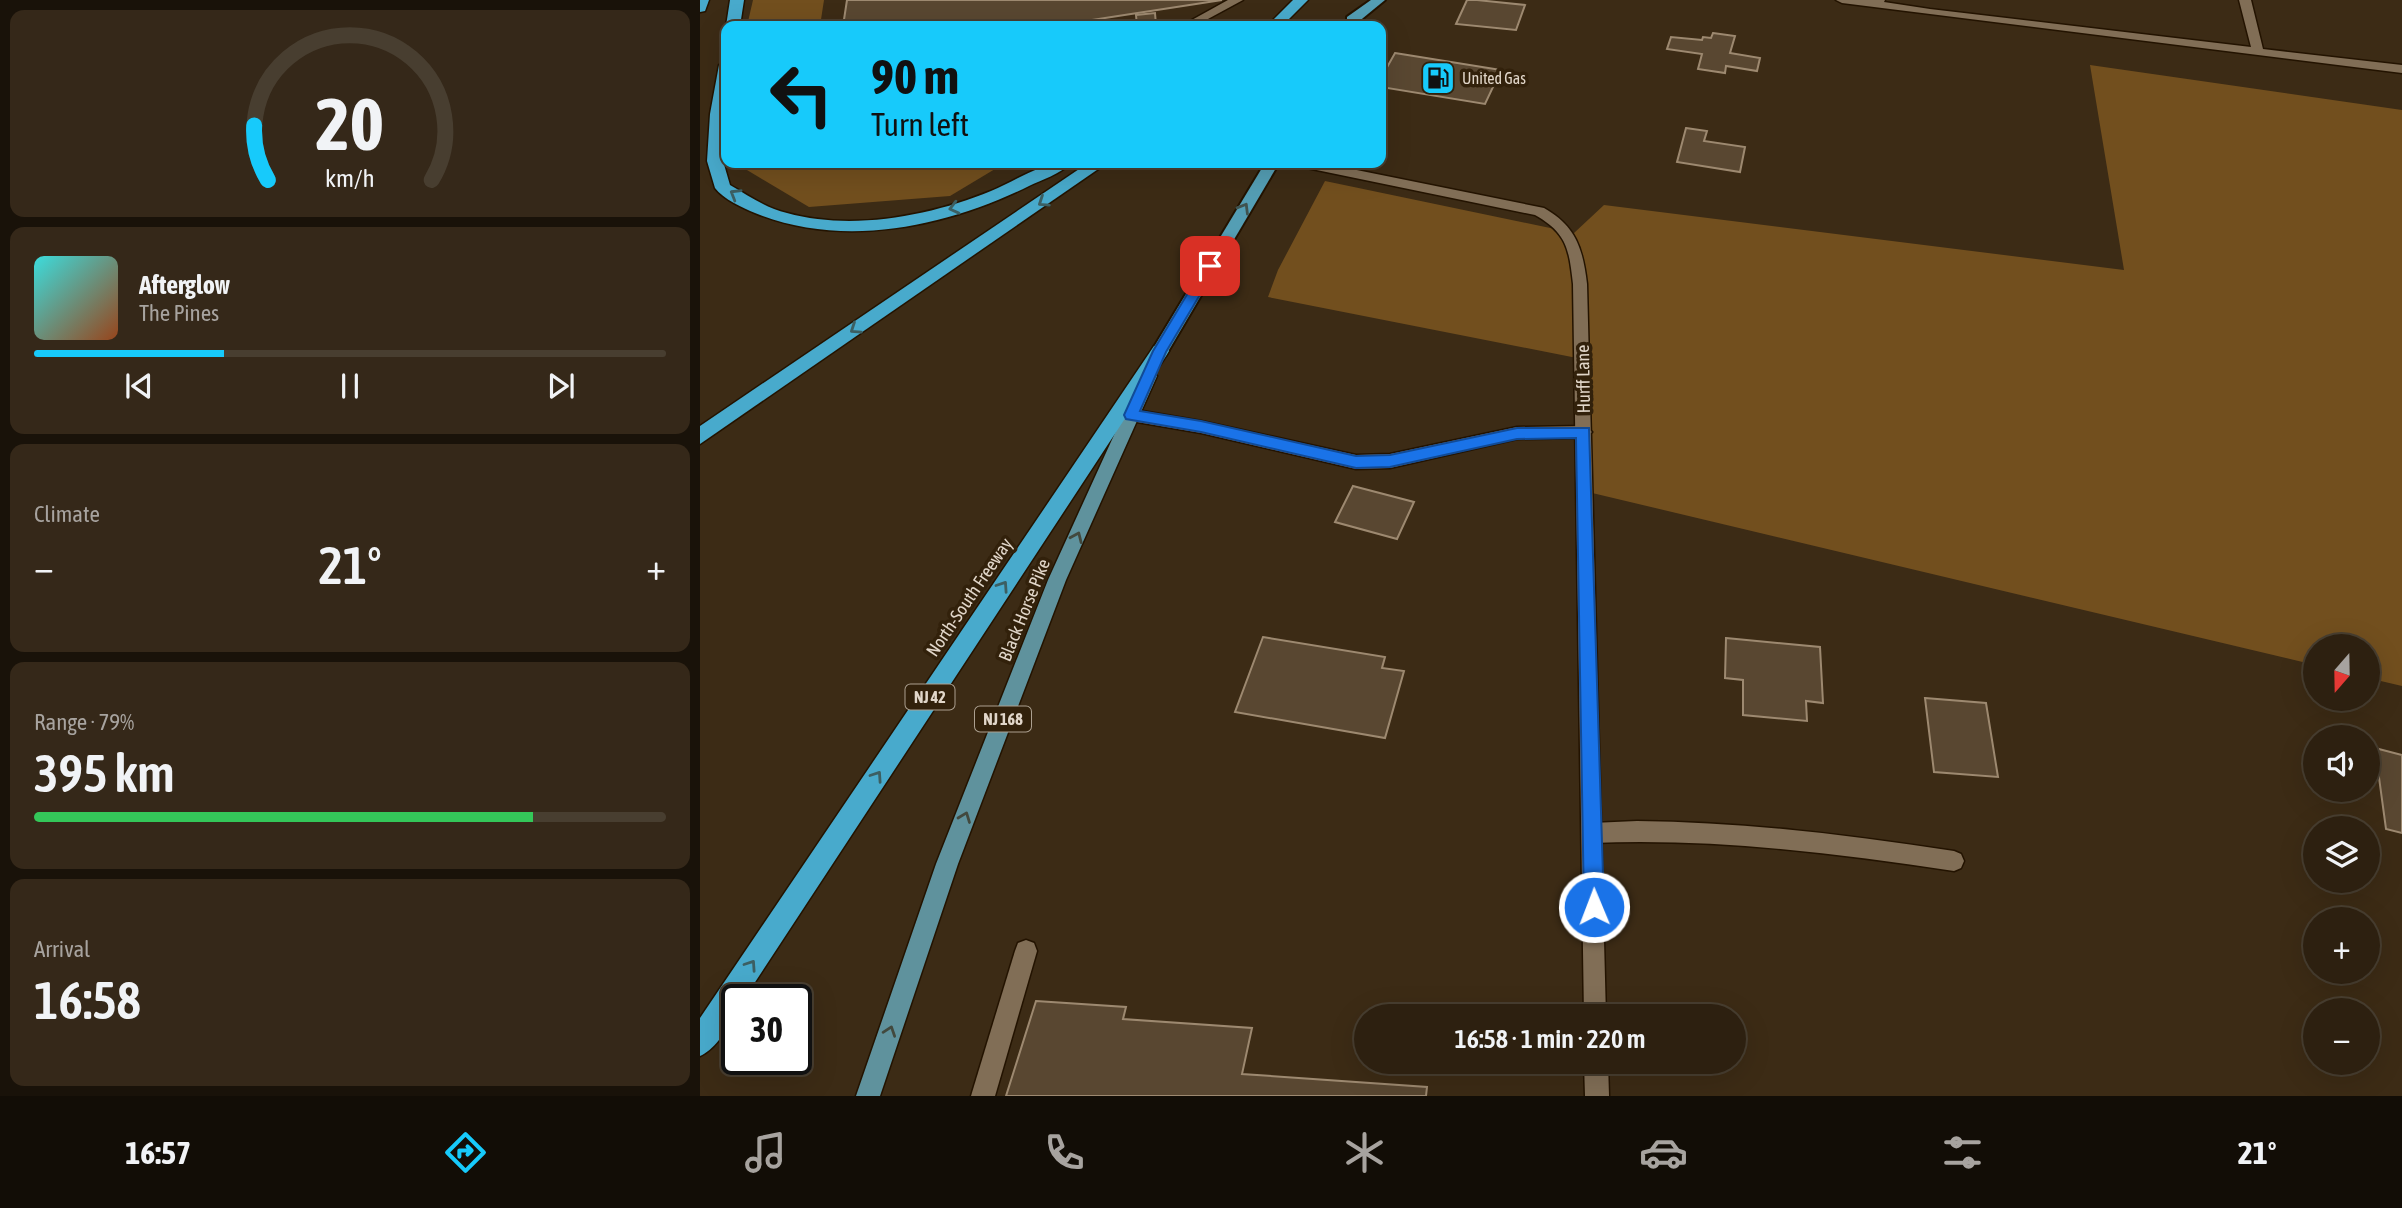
<!DOCTYPE html>
<html lang="en">
<head>
<meta charset="utf-8">
<style>
	body { margin:0; font-family:"Asap Condensed",sans-serif; background:#352819; color:#f1f3f6; height:100vh; display:flex; flex-direction:column; font-size:26px; white-space:nowrap }
	* { box-sizing:border-box; margin:0 }
	p { font-size:23px; color:#a7a39f }
	.icon { flex:none; width:38px; height:38px; fill:none; stroke:currentColor; stroke-width:2; stroke-linecap:round; stroke-linejoin:round }
	.map { position:relative; flex:1; overflow:hidden }
	.sheet { display:flex; flex-direction:column; gap:10px; padding:10px; background:#191209; width:700px }
	.sheet>* { flex:none }
	.top-card { position:absolute; left:21px; top:21px; width:665px; height:147px; border-radius:14px; box-shadow:0 7px 28px #0002,0 0 0 2px #483e30; background:#17cafb; color:#111; overflow:hidden }
	.needle { width:46px; rotate:200deg }
	.fabs { position:absolute; left:1603px; top:634px; display:grid; gap:14px }
	.fabs a { display:grid; place-items:center; width:77px; height:77px; border-radius:50%; background:#2d2010; box-shadow:0 7px 28px #0002,0 0 0 2px #483e30; font-size:35px }
	.speed { position:absolute; left:21px; top:984px; display:flex; gap:14px; font-size:35px; font-weight:700; text-align:center }
	.speed>* { display:grid; place-content:center; width:91px; height:91px; border-radius:50%; background:#2d2010; box-shadow:0 7px 28px #0002,0 0 0 2px #483e30; line-height:1 }
	.speed .limit { border:4px solid #111; border-radius:10px; background:#fff; color:#111 }
	.pin { position:absolute; display:grid; place-items:center; width:60px; height:60px; color:#fff; margin:-30px; border-radius:14px; box-shadow:0 4px 10px #0006 }
	.me { position:absolute; width:77px; margin:-38px; rotate:359deg; stroke-linejoin:round; filter:drop-shadow(0 0 5px #0008) }
	.turn { display:flex; align-items:center; gap:24px; height:147px; padding:0 35px; font-size:32px }
	.turn .icon { width:91px; height:91px; stroke-width:2.5 }
	.turn b { display:block; font-size:49px; line-height:60px }
	.big { font-size:52px; font-weight:600; line-height:1.1 }
	.sheet .widget { flex:1; display:flex; flex-direction:column; justify-content:center; gap:10px; min-width:0; padding:0 24px; border-radius:14px; background:#352819 }
	.sheet .dial { align-items:center; gap:0 }
	.dial svg { height:182px; overflow:visible; fill:none; stroke:#483e30; stroke-width:7; stroke-linecap:round; text-anchor:middle }
	.dial text { fill:#f1f3f6; stroke:none }
	.song { display:flex; align-items:center; gap:21px }
	.cover { width:84px; height:84px; border-radius:10px; background:linear-gradient(135deg,hsl(180 70% 55%),hsl(20 70% 35%)) }
	.played { height:7px; border-radius:4px; background:linear-gradient(90deg,#17cafb 30%,#483e30 30%) }
	.keys { display:flex; justify-content:space-around; direction:ltr }
	.heat { display:flex; justify-content:space-between; align-items:center; font-size:38px; direction:ltr }
	.charge { height:10px; border-radius:5px; background:linear-gradient(90deg,#34c759 79%,#483e30 0) }
	.trip { position:absolute; left:654px; top:1004px; width:392px; height:70px; border-radius:35px; background:#2d2010; box-shadow:0 7px 28px #0002,0 0 0 2px #483e30; font-weight:600; line-height:70px; text-align:center }
	.dock { display:flex; height:112px; justify-content:space-around; align-items:center; background:#120d06; color:#a7a39f }
	.dock .icon { width:49px; height:49px }
	.dock .selected { color:#17cafb }
	.dock b { font-size:32px; color:#f1f3f6 }
	main { display:flex; flex:1; min-height:0 }
	.map>svg:first-child { display:block }
	.green { fill:#724f1e }
	.building { fill:#594731; stroke:#9d8970; stroke-width:2 }
	.lines { fill:none; stroke-linecap:round; stroke-linejoin:round }
	.service-casing { stroke:#231300; stroke-width:3 }
	.minor-casing { stroke:#231300; stroke-width:3 }
	.primary-casing { stroke:#231300; stroke-width:3 }
	.trunk-casing { stroke:#231300; stroke-width:4 }
	.motorway-casing { stroke:#231300; stroke-width:3 }
	.service { fill:#816e56; fill-rule:evenodd }
	.minor { fill:#816e56; fill-rule:evenodd }
	.primary { fill:#5f929d; fill-rule:evenodd }
	.trunk { fill:#549eb4; fill-rule:evenodd }
	.motorway { fill:#48aacc; fill-rule:evenodd }
	.oneway { stroke:#3c5f62 }
	.oneway2 { stroke:#40534f }
	.oneway3 { stroke:#42493e }
	.route { fill:#1a73e8; stroke:#114b97; stroke-width:2 }
	.labels { text-anchor:middle; dominant-baseline:central; stroke-width:7; stroke-linejoin:round; paint-order:stroke }
	.far-poi-label { font-size:16px; fill:#e1d6c9; stroke:#32210b; text-anchor:start }
	.shield { fill:#32210b; stroke:#aca090; stroke-width:2 }
	.shield-label { font-size:16px; font-weight:bold; fill:#e1d6c9 }
	.street-label { font-size:18px; fill:#e1d6c9; stroke:#32210b }
</style>
</head>
<body>
<main>
<section class="sheet">
<div class="widget dial"><svg viewBox="0 0 100 80">
<path d="M14 69A42 42 0 1 1 86 69"/>
<path d="M14 69A42 42 0 0 1 8 45" stroke="#17cafb"/>
<text x="50" y="56" font-size="32" font-weight="700">20</text>
<text x="50" y="72" font-size="11">km/h</text>
</svg></div>
<div class="widget">
<div class="song"><i class="cover"></i><div><b>Afterglow</b><p>The Pines</p></div></div>
<div class="played"></div>
<div class="keys"><svg class="icon" aria-label="previous" viewBox="0 0 24 24"><path d="M18 5L8 12l10 7zM5 5v14"/></svg><svg class="icon" aria-label="pause" viewBox="0 0 24 24"><path d="M8 5v14M16 5v14"/></svg><svg class="icon" aria-label="next" viewBox="0 0 24 24"><path d="M6 5l10 7-10 7zM19 5v14"/></svg></div>
</div>
<div class="widget"><p>Climate</p>
<div class="heat"><a>−</a><b class="big">21°</b><a>+</a></div>
</div>
<div class="widget"><p>Range · 79%</p><b class="big">395 km</b><div class="charge"></div></div>
<div class="widget"><p>Arrival</p><b class="big">16:58</b></div>
</section>
<div class="map">
<svg width="1702" height="1096" viewBox="0 0 1702 1096">
	<rect width="100%" height="100%" fill="#3c2b15"/>
	<g class="green">
		<polygon points="53,0 124,0 120,26 47,26"/>
		<polygon points="1390,65 1702,110 1702,686 1668,678 1668,646 1615,646 1615,665 888,492 887,360 568,297 578,270 625,181 874,233 904,205 1424,270"/>
		<polygon points="26,112 26,163 305,163 250,196 109,207 37,164 11,174"/>
	</g>
	<g class="building">
		<polygon points="147,0 522,0 353,26 143,26"/>
		<polygon points="767,0 777,0 825,5 816,30 756,24"/>
		<polygon points="455,13 456,25 437,26 436,15"/>
		<polygon points="1013,33 1035,36 1030,53 1060,58 1057,71 1026,66 1025,73 998,69 1002,54 967,49 971,37 1002,40 1003,37 1011,38"/>
		<polygon points="695,53 801,70 785,104 681,87 681,78"/>
		<polygon points="986,128 1007,131 1004,141 1045,147 1040,172 977,162"/>
		<polygon points="653,486 714,502 697,539 635,522"/>
		<polygon points="563,637 685,657 682,668 704,671 685,738 535,712"/>
		<polygon points="1026,638 1120,647 1123,703 1106,701 1107,721 1043,715 1043,680 1025,678"/>
		<polygon points="1225,698 1286,703 1298,777 1234,772"/>
		<polygon points="1675,748 1702,755 1702,833 1686,829"/>
		<polygon points="336,1001 426,1007 423,1019 552,1028 542,1074 727,1087 726,1096 306,1096"/>
	</g>
	<g class="lines">
		<g class="service-casing">
			<g id="service">
				<polygon points="528,0 543,0 495,26 481,26"/>
				<polygon points="1136,0 1185,0 1184,2 1230,9 1551,47 1539,0 1551,0 1563,49 1702,65 1702,73 1142,3"/>
				<polygon points="431,409 501,421 656,455 690,454 817,427 884,426 892,432 884,438 817,439 690,468 656,469 501,433 431,421 423,415"/>
				<path d="M937,821c107,1 212,14 317,30l7,3 3,7 -3,7 -7,3c-121,-18 -240,-33 -362,-28l-7,-3 -3,-7 3,-7 7,-3z"/>
				<polygon points="326,940 334,943 337,951 295,1096 271,1096 315,951 318,943"/>
			</g>
		</g>
		<g class="minor-casing">
			<g id="minor">
				<path d="M595,163h27l222,45c32,18 39,41 43,76l19,733h-22l-11,-733c-4,-35 -6,-51 -38,-69l-233,-48z"/>
				<polygon points="884,1062 908,1062 909,1096 885,1096"/>
			</g>
		</g>
		<g class="primary-casing">
			<polygon id="primary" points="449,370 457,376 366,580 258,864 180,1096 156,1096 236,864 348,580 441,376"/>
		</g>
		<g class="trunk-casing">
			<g id="trunk">
				<polygon points="671,0 685,0 657,23 647,23 647,17"/>
				<polygon points="565,163 579,163 466,355 454,355 452,351 454,347"/>
			</g>
		</g>
		<g class="motorway-casing">
			<g id="motorway">
				<polygon points="0,0 9,0 5,11 0,12"/>
				<polygon points="30,0 44,0 40,26 26,26"/>
				<polygon points="593,0 608,0 582,26 567,26"/>
				<path d="M26,61l-3,100 7,24c19,11 36,23 57,28 65,18 143,3 204,-22 26,-11 50,-29 79,-28 -9,11 -29,17 -41,23 -83,41 -186,63 -274,27 -12,-5 -32,-14 -40,-25l-8,-27 3,-47 9,-49z"/>
				<polygon points="388,163 407,163 0,444 0,426"/>
				<path d="M460,344l6,2 3,5 -3,5 -422,643h-7c0,19 -20,50 -37,57v-38l454,-672z"/>
			</g>
		</g>
		<use href="#service" class="service"/>
		<use href="#minor" class="minor"/>
		<use href="#primary" class="primary"/>
		<use href="#trunk" class="trunk"/>
		<use href="#motorway" class="motorway"/>
	</g>
	<defs><path id="oneway-chevron" d="M-2-3.5L2.5 0L-2 3.5" fill="none" stroke-width="1.6" stroke-linecap="round" stroke-linejoin="round" transform="scale(1.75)"/></defs>
	<g class="oneway">
		<use href="#oneway-chevron" transform="translate(35 194) rotate(-149)"/>
		<use href="#oneway-chevron" transform="translate(343 202) rotate(146)"/>
		<use href="#oneway-chevron" transform="translate(254 208) rotate(166)"/>
		<use href="#oneway-chevron" transform="translate(155 329) rotate(146)"/>
		<use href="#oneway-chevron" transform="translate(303 586) rotate(-56)"/>
		<use href="#oneway-chevron" transform="translate(177 776) rotate(-56)"/>
		<use href="#oneway-chevron" transform="translate(51 965) rotate(-56)"/>
	</g>
	<use class="oneway2" href="#oneway-chevron" transform="translate(544 208) rotate(-59)"/>
	<g class="oneway3">
		<use href="#oneway-chevron" transform="translate(377 537) rotate(-66)"/>
		<use href="#oneway-chevron" transform="translate(265 817) rotate(-69)"/>
		<use href="#oneway-chevron" transform="translate(190 1031) rotate(-71)"/>
	</g>
	<polygon class="route" points="510,261 517,266 466,352 440,411 501,421 656,456 690,455 817,428 889,428 904,907 901,914 894,917 887,914 884,907 876,438 817,439 690,467 656,468 501,432 426,419 424,415 453,351 506,263"/>
	<defs>
		<g id="fuel-square" transform="scale(1.75)"><rect x="-9" y="-9" width="18" height="18" rx="4" fill="#17cafb" stroke="#32210b"/><path d="M-5.5-6h7V0h2V4h1.3V-2.5L3-4.5l.8-.8L6-3V5H2.5V1h-1V6h-7ZM-4.2-4.7v3.2H.2V-4.7Z" fill="#111"/></g>
	</defs>
	<g fill-rule="evenodd">
		<use href="#fuel-square" x="738" y="78"/>
	</g>
	<g class="labels">
		<g class="far-poi-label">
			<text x="762" y="78">United Gas</text>
		</g>
		<g class="shield">
			<rect x="205.5" y="684.5" width="49" height="25" rx="5"/>
			<rect x="275" y="706.5" width="56" height="25" rx="5"/>
		</g>
		<g class="shield-label">
			<text x="230" y="697">NJ 42</text>
			<text x="303" y="719">NJ 168</text>
		</g>
		<g class="street-label">
			<text transform="translate(883 379) rotate(-91)">Hurff Lane</text>
			<text transform="translate(269 597) rotate(-56)">North-South Freeway</text>
			<text transform="translate(324 610) rotate(-68)">Black Horse Pike</text>
		</g>
	</g>
</svg>
<div class="fabs">
<a><svg class="needle" viewBox="-14 -14 28 28"><path d="M0-13l5 13h-10z" fill="#e53935"/><path d="M0 13l5-13h-10z" fill="#a7a39f"/></svg></a>
<a><svg class="icon" aria-label="sound" viewBox="0 0 24 24"><path d="M4 9h4l5-4v14l-5-4H4zM17 9q2 3 0 6"/></svg></a>
<a><svg class="icon" aria-label="layers" viewBox="0 0 24 24"><path d="M12 4l9 5-9 5-9-5zM3 14l9 5 9-5"/></svg></a>
<a>+</a>
<a>−</a>
</div>
<div class="speed"><div class="limit">30</div></div>
<div class="pin" style="left:510px;top:266px;background:#d93025"><svg class="icon" aria-label="arrive" viewBox="0 0 24 24"><path d="M6 21V4h12l-3 4 3 4H6"/></svg></div>
<svg class="me" style="left:894px;top:907px" viewBox="-20 -20 40 40"><circle r="17" fill="#1a73e8" stroke="#fff" stroke-width="3"/><path d="M0-11L8 9 0 5-8 9z" fill="#fff"/></svg>
<div class="trip">16:58 · 1 min · 220 m</div>
<div class="top-card">
<div class="turn"><svg class="icon" aria-label="left" viewBox="0 0 24 24"><path d="M17 20v-9H6M10 6l-5 5 5 5"/></svg><div><b>90 m</b>Turn left</div></div>
</div>
</div>
</main>
<nav class="dock">
<b>16:57</b>
<svg class="icon selected" aria-label="directions" viewBox="0 0 24 24"><path d="M12 3l9 9-9 9-9-9zM9 14v-3h6M13 9l2 2-2 2"/></svg>
<svg class="icon" aria-label="music" viewBox="0 0 24 24"><path d="M9 18V5l10-2v13"/><circle cx="6" cy="18" r="3"/><circle cx="16" cy="16" r="3"/></svg>
<svg class="icon" aria-label="phone" viewBox="0 0 24 24"><path d="M5 4h4l2 5-3 2q2 4 5 5l2-3 5 2v4C11 20 4 13 5 4z"/></svg>
<svg class="icon" aria-label="climate" viewBox="0 0 24 24"><path d="M12 3v18M4 7l16 10M4 17L20 7"/></svg>
<svg class="icon" aria-label="car" viewBox="0 0 24 24"><path d="M5 17H2v-5l4-1 3-4h7l3 4 3 1v5h-3M9 17h6M6 11h13"/><circle cx="7" cy="17" r="2"/><circle cx="17" cy="17" r="2"/></svg>
<svg class="icon" aria-label="filters" viewBox="0 0 24 24"><path d="M4 7h16M4 17h16"/><circle cx="9" cy="7" r="2"/><circle cx="15" cy="17" r="2"/></svg>
<b>21°</b>
</nav>
</body>
</html>
